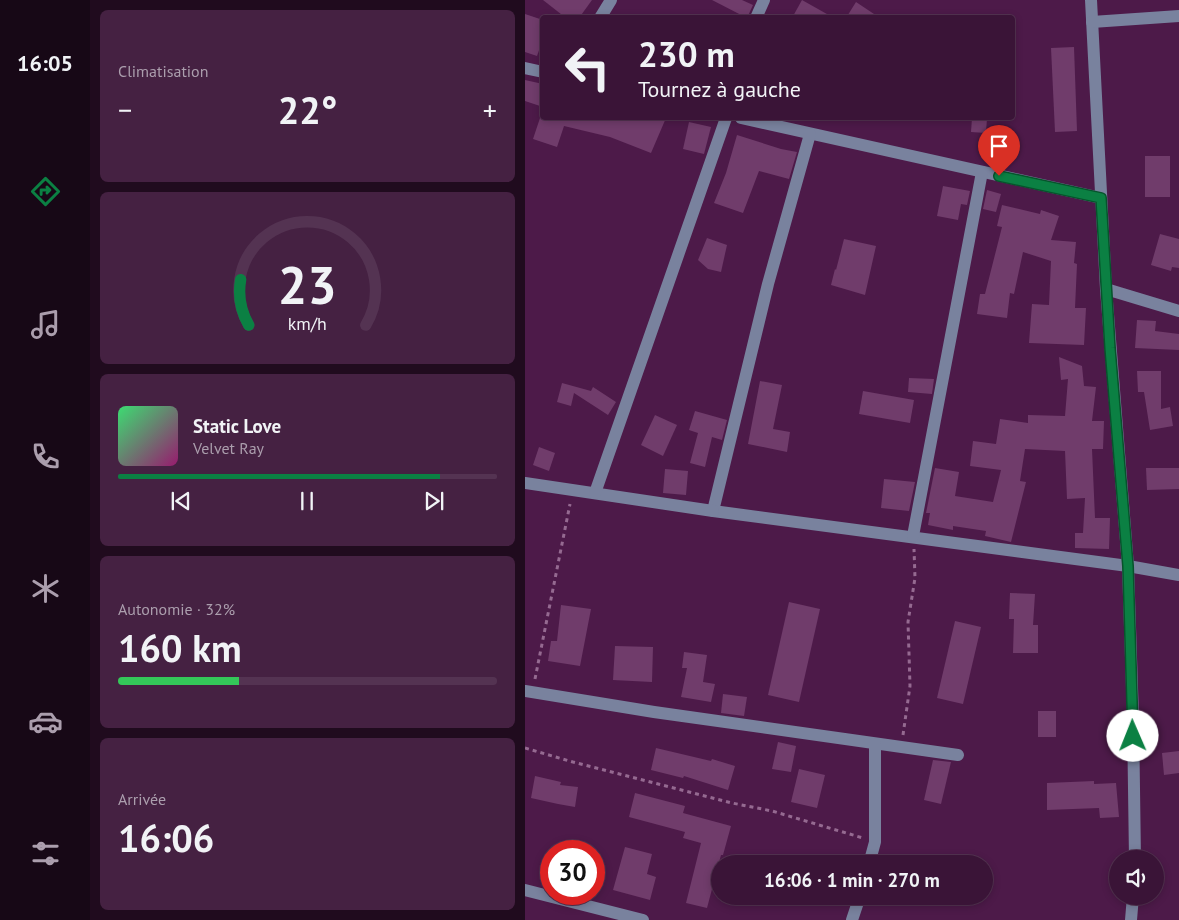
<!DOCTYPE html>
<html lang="fr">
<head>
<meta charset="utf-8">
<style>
	body { margin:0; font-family:"PT Sans",sans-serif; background:#452142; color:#f1f3f6; height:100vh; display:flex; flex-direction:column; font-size:19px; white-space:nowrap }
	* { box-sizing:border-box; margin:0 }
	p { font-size:16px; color:#ab9ead }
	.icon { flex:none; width:28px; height:28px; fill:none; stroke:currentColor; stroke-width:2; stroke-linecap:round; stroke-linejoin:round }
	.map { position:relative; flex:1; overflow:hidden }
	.panel { display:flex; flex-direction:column; gap:10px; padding:10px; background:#200b1e; width:435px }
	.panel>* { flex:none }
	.guide { position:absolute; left:15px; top:15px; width:475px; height:105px; border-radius:5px; box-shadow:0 2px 8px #0003,0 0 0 1px #543352; background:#3a1437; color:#f1f3f6; overflow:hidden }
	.controls { position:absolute; left:584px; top:850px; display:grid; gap:10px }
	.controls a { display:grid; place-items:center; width:55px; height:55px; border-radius:50%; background:#3a1437; box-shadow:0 2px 8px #0003,0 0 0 1px #543352; font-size:25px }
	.speed { position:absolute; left:15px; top:840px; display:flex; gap:10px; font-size:25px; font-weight:700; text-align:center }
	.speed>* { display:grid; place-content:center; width:65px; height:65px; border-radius:50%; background:#3a1437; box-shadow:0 2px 8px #0003,0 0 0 1px #543352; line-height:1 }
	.speed .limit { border:8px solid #d22; background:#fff; color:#111 }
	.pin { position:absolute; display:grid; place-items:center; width:42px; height:42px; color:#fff; margin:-51px -21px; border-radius:50% 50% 50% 0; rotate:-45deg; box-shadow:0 0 5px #0007 }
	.pin .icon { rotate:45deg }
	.me { position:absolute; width:55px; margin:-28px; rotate:359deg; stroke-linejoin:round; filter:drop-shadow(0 0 4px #0008) }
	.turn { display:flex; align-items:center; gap:18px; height:105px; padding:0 15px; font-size:22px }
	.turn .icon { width:65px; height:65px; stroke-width:2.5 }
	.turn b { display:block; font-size:35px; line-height:42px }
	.big { font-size:38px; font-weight:700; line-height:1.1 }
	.panel .widget { flex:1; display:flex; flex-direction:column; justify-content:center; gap:8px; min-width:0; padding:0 18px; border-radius:8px; background:#452142 }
	.panel .dial { align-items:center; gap:0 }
	.dial svg { height:130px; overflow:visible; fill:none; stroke:#543352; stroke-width:7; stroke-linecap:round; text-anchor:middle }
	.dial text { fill:#f1f3f6; stroke:none }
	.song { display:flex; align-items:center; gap:15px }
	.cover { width:60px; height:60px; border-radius:8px; background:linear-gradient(135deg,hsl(140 70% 55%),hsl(320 70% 35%)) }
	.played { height:5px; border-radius:2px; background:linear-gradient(90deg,#0b8043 85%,#543352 85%) }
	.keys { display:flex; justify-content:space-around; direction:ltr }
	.heat { display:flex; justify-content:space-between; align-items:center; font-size:28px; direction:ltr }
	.charge { height:8px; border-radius:4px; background:linear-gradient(90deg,#34c759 32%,#543352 0) }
	.trip { position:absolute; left:186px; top:855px; width:282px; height:50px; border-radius:25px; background:#3a1437; box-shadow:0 2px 8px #0003,0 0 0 1px #543352; font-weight:700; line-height:50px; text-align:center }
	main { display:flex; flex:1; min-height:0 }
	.tabs { display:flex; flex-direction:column; width:90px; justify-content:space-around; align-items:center; background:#170816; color:#ab9ead }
	.tabs .icon { width:35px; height:35px }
	.tabs .active { color:#0b8043 }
	.tabs b { font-size:22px; color:#f1f3f6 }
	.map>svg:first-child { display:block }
	.building { fill:#703c6b }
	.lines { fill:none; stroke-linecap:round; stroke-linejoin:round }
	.path { stroke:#956a91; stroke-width:3; stroke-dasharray:4 4; stroke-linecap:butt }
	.minor { stroke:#79829e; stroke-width:12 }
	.route-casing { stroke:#07532c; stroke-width:12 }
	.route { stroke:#0b8043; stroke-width:9 }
</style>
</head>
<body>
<main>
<nav class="tabs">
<b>16:05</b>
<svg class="icon active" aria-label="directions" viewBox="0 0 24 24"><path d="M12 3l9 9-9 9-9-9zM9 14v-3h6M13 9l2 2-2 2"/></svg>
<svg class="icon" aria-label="music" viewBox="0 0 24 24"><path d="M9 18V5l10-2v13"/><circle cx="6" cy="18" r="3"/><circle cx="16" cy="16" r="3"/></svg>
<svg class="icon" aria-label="phone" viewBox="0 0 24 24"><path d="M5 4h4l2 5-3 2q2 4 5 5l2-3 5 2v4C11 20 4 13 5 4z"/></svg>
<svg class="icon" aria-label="climate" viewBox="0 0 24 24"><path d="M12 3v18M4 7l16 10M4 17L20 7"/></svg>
<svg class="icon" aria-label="car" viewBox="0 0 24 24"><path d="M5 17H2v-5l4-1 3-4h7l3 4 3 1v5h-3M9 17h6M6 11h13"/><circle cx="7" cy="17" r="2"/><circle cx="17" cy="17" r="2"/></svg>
<svg class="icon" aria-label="filters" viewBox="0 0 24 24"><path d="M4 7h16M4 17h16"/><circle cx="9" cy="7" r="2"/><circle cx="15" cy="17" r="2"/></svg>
</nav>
<section class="panel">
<div class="widget"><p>Climatisation</p>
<div class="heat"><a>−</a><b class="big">22°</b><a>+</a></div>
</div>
<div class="widget dial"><svg viewBox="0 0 100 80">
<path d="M14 69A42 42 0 1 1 86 69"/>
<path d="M14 69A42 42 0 0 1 9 41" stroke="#0b8043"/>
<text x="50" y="56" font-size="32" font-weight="700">23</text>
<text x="50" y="72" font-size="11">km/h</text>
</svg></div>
<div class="widget">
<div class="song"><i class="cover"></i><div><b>Static Love</b><p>Velvet Ray</p></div></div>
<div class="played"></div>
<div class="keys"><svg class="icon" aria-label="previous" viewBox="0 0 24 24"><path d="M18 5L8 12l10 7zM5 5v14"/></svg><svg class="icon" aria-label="pause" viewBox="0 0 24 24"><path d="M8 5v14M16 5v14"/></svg><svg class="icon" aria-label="next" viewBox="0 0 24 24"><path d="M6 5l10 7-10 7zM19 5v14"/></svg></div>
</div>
<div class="widget"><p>Autonomie · 32%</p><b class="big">160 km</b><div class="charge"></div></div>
<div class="widget"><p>Arrivée</p><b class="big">16:06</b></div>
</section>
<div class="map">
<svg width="654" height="920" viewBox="0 0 654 920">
	<rect width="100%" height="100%" fill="#4d1a49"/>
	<g class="building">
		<polygon points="18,0 67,0 54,18 41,18"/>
		<polygon points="187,0 217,0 228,5 222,18"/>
		<polygon points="277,0 309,18 267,18"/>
		<polygon points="331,2 355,18 321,18"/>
		<polygon points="0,14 18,20 18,39 12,56 0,52"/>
		<polygon points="549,47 552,131 530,132 526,48"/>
		<polygon points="0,80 18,84 18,107 0,101"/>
		<polygon points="15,118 141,118 126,153 85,137 39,126 32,147 8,139"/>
		<polygon points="447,118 462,118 461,133 446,132"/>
		<polygon points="164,122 186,127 179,154 158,149"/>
		<polygon points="212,135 256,149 272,152 264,179 234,171 218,213 189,203 201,173"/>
		<rect x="620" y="156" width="25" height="41"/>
		<polygon points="418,186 445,191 442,205 436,204 433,220 412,216"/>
		<polygon points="462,190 476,194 471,212 458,209"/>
		<polygon points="477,205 515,214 516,210 534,216 526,240 551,242 549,263 552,264 550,308 561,308 559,345 504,343 507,304 524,305 526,261 498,252 489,294 485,293 482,318 452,314 455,294 460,294 477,227 472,226"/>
		<polygon points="635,234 654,239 654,268 647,267 646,271 626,265"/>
		<polygon points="182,238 202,245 196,272 183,269 173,260"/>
		<polygon points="319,239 351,246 340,295 306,285 310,269 311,270"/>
		<polygon points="612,320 631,321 630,331 654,334 654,350 610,348"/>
		<polygon points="534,357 557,366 559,386 571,387 567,421 579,421 578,449 567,449 570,518 585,518 584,549 550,548 550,533 558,533 560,498 542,499 540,451 500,449 495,481 501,482 486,542 460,536 461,531 428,526 428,530 403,525 405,513 401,513 410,468 434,472 430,496 468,502 476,470 445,466 448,441 471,444 475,419 503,423 503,415 540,416 543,379 536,380"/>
		<polygon points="612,371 636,371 636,409 645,407 648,426 625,430 619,392 613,392"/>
		<polygon points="384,378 409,379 407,394 383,392"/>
		<polygon points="235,381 257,385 248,429 265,432 262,452 223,444"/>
		<polygon points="37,383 66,391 68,387 91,402 83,415 49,393 46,406 32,402"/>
		<polygon points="338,391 389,400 385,423 334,414"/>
		<polygon points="170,411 202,420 197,440 187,437 180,467 165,463 173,433 164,430"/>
		<polygon points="130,415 152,425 138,456 116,445"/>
		<polygon points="14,447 30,453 24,471 8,465"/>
		<polygon points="621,468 654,468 654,489 622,490"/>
		<polygon points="140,469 163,471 161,495 138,493"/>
		<polygon points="359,479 390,482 384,511 356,508"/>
		<polygon points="485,593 510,594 508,625 513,625 513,653 488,653 489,619 484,619"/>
		<polygon points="264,602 295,609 274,702 243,695"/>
		<polygon points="36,605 66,609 55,666 23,661 26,641 32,641"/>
		<polygon points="430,621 456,627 438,704 412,698"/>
		<polygon points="90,646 128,647 127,682 88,680"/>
		<polygon points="159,652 182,655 178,682 190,684 186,702 156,697 162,668 157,668"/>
		<polygon points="198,694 222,697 219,716 196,713"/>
		<rect x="513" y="711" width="18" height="26"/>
		<polygon points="253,742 271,746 266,772 247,769"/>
		<polygon points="131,748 186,761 187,759 210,766 203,790 159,776 158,778 126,770"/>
		<polygon points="654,751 654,773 639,775 637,753"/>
		<polygon points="408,760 426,762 416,804 399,800"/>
		<polygon points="274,769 300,775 292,808 266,802"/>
		<polygon points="10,776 36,782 35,785 53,787 50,807 33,804 6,798"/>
		<polygon points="569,781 569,784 591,783 594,817 575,818 574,808 522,810 522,783"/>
		<polygon points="110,793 160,806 158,813 206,826 198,855 196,855 182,908 161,903 176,843 158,838 160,832 104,817"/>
		<polygon points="100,847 127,854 122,874 131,877 125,900 88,890"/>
	</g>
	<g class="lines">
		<g class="path">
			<polyline points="10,679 45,504"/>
			<polyline points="378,735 385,686 383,622 390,578 389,549"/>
			<polyline points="0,748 48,762 207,803 247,811 338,838"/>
		</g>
		<g class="minor">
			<polyline points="566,0 581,289 603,566 608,718 610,859"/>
			<polyline points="75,18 86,0"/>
			<polyline points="231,18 239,0"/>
			<polyline points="567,22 654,16"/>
			<polyline points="0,68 18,72"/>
			<polyline points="216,118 576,198"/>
			<polyline points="285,134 243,284 188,511 603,566 654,575"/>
			<polyline points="581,289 654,311"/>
			<polyline points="0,483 188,511"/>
			<polyline points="70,493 201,118"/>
			<polyline points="388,536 457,172"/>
			<polyline points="0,691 129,712 433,755"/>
			<polyline points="344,864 350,842 350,744"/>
			<polyline points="0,890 118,920"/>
			<polyline points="327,920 335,896"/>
			<polyline points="606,920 608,896"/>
		</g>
	</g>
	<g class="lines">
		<g class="route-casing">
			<polyline id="route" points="474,176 576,198 585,348 603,566 608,736"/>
		</g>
		<use href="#route" class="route"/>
	</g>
</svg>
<div class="controls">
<a><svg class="icon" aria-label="sound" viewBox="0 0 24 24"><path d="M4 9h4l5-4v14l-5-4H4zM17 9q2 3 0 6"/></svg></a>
</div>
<div class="speed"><div class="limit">30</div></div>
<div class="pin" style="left:474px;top:176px;background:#d93025"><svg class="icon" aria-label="arrive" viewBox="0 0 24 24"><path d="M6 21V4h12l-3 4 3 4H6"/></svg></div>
<svg class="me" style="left:608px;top:736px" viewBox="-20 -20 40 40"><circle r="19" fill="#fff"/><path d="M0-13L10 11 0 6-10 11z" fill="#0b8043"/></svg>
<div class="trip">16:06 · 1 min · 270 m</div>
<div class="guide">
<div class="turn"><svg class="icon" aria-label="left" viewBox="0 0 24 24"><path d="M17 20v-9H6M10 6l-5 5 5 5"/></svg><div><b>230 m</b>Tournez à gauche</div></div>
</div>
</div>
</main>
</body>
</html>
